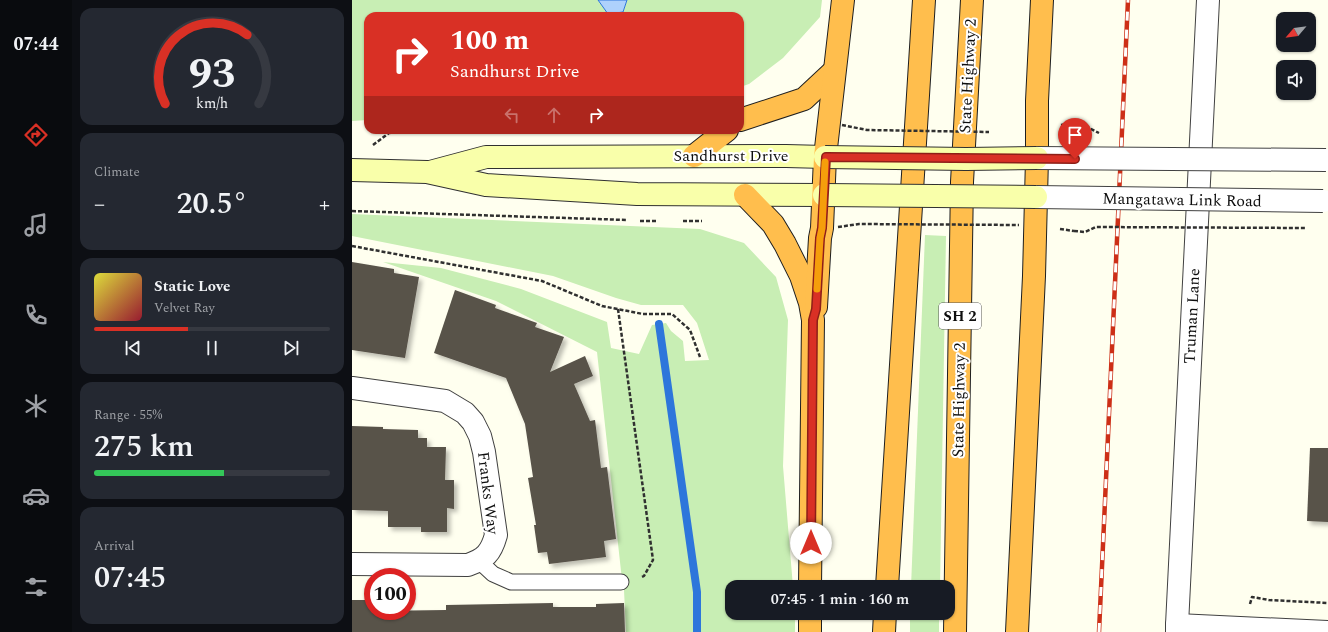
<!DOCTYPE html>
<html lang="en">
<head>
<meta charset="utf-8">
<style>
	body { margin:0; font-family:Spectral,serif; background:#242831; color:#f1f3f6; height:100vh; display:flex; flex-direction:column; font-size:15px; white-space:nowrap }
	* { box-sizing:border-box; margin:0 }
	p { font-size:13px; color:#9ea1a6 }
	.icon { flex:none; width:22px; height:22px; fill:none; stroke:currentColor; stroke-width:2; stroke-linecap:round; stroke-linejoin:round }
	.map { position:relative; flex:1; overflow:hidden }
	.side { display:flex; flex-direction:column; gap:8px; padding:8px; background:#0d0f14; width:280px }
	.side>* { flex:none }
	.hud { position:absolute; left:12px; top:12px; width:380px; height:122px; border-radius:12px; box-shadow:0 1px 3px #0004; background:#d93025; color:#fff; overflow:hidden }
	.needle { width:26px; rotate:241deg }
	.controls { position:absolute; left:924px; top:12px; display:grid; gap:8px }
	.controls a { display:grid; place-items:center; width:40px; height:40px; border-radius:8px; background:#171b24; box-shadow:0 1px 3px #0004; font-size:20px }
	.speed { position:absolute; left:12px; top:568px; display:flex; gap:8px; font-size:20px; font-weight:700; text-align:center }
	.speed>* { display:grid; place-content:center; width:52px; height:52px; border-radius:50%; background:#171b24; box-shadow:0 1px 3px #0004; line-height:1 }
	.speed .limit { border:6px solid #d22; background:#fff; color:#111 }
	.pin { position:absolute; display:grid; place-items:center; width:34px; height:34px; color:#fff; margin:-41px -17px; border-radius:50% 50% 50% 0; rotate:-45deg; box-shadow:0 0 4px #0007 }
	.pin .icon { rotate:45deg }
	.me { position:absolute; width:44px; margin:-22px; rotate:0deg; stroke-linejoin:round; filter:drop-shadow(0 0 3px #0008) }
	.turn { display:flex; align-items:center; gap:14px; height:84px; padding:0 20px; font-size:18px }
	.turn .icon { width:52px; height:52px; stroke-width:2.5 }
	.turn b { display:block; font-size:28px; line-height:34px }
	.lanes { display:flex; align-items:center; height:38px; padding:0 20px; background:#0003; justify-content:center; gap:20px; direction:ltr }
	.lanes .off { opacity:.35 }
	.big { font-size:30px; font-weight:600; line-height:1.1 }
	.side .widget { flex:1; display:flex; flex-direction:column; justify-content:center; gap:6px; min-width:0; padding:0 14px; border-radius:12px; background:#242831 }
	.side .dial { align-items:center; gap:0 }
	.dial svg { height:104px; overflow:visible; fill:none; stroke:#363941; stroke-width:7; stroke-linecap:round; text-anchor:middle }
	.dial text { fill:#f1f3f6; stroke:none }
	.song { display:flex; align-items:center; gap:12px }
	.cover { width:48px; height:48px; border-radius:6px; background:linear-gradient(135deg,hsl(60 70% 55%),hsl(350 70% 35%)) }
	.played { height:4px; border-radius:2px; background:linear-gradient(90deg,#d93025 40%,#363941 40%) }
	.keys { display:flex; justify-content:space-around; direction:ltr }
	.heat { display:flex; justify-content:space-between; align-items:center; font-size:22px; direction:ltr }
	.charge { height:6px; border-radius:3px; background:linear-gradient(90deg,#34c759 55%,#363941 0) }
	.trip { position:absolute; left:373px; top:580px; width:230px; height:40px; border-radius:12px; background:#171b24; box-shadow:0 1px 3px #0004; font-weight:600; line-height:40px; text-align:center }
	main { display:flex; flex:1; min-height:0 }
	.menu { display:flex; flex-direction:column; width:72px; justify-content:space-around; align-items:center; background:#090b0e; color:#9ea1a6 }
	.menu .icon { width:28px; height:28px }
	.menu .current { color:#d93025 }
	.menu b { font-size:18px; color:#f1f3f6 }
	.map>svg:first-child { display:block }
	.green { fill:#c8eeb4 }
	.water { fill:#aed1fc; stroke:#2d76db }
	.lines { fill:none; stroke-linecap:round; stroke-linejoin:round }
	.stream { stroke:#2d76db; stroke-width:8 }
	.building { fill:#585249; filter:url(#shadow) }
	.service-casing { stroke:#414141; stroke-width:17 }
	.minor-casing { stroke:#414141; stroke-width:24 }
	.tertiary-casing { stroke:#414141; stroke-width:24 }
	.secondary-casing { stroke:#303030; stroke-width:24 }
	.motorway-casing { stroke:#1f1f1f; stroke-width:24 }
	.path { stroke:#303030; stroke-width:2.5; stroke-dasharray:4 2; stroke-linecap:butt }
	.service { stroke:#fff; stroke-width:15 }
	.minor { stroke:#fff; stroke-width:22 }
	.tertiary { stroke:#fff; stroke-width:22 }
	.secondary { stroke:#f9ffaa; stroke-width:22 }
	.motorway { stroke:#ffbe4d; stroke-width:22 }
	.rail-casing { stroke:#cd2f17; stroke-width:4.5 }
	.rail { stroke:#fff; stroke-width:3; stroke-dasharray:9; stroke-linecap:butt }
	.tertiary-bridge-casing { stroke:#414141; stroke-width:24; stroke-linecap:butt }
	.secondary-bridge-casing { stroke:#303030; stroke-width:24; stroke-linecap:butt }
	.path-bridge { stroke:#303030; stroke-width:2.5; stroke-dasharray:4 2; stroke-linecap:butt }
	.tertiary-bridge { stroke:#fff; stroke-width:22 }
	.secondary-bridge { stroke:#f9ffaa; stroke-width:22 }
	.route-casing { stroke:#8d1f18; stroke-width:10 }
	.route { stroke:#d93025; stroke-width:7 }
	.slow { stroke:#f59e0b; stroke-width:7 }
	.labels { text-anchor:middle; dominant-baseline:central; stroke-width:4; stroke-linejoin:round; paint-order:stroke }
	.shield { fill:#fff; stroke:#565656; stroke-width:1 }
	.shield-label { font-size:15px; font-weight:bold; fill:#0e0e0e }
	.street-label { font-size:16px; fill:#0e0e0e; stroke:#fff }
</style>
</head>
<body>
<main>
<nav class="menu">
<b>07:44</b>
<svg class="icon current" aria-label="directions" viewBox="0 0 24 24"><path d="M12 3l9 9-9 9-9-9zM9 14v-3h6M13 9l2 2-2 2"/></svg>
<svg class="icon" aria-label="music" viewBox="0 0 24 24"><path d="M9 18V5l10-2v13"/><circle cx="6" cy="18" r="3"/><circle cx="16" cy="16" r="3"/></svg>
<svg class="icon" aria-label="phone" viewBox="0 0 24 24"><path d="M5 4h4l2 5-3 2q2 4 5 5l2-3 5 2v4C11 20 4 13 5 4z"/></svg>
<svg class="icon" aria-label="climate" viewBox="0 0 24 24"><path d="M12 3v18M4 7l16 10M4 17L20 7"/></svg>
<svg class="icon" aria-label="car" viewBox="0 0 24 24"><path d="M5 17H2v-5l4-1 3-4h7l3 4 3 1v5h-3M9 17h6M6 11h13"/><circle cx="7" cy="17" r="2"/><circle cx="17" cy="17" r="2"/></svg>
<svg class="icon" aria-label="filters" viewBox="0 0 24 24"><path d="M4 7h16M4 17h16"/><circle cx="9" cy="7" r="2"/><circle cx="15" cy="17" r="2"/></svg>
</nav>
<section class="side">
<div class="widget dial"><svg viewBox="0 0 100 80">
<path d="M14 69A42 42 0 1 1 86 69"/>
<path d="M14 69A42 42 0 0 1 77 16" stroke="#d93025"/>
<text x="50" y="56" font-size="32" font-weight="700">93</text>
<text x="50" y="72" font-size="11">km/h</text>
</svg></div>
<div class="widget"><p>Climate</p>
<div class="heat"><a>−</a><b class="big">20.5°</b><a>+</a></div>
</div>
<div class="widget">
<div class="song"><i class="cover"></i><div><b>Static Love</b><p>Velvet Ray</p></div></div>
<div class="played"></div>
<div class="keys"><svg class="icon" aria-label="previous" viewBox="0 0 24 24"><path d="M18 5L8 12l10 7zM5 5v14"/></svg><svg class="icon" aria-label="pause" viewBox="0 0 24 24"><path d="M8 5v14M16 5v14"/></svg><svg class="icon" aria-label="next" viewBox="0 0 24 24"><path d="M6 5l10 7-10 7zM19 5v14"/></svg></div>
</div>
<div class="widget"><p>Range · 55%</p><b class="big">275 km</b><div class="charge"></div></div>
<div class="widget"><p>Arrival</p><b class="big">07:45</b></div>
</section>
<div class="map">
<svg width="976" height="632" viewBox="0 0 976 632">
	<defs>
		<filter id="shadow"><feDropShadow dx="3.5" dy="3.5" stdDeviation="2" flood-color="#0004"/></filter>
	</defs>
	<rect width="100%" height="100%" fill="#ffffef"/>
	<g class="green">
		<polygon points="0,0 246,0 257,14 271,12 275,0 470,0 468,17 431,58 397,84 388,87 388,16 16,16 16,120 0,121"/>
		<polygon points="0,214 348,229 392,243 424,277 436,320 431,466 441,587 380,587 380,613 443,613 443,632 274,632 272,590 269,571 245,352 144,301 31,262 89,268 169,289 255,322 259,348 287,354 300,325 314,323 319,331 331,341 333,361 357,360 345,323 331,305 289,305 264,298 201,276 0,236"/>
		<polygon points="573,235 594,236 588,587 559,587"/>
		<rect x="558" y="613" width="29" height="19"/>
	</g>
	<polygon class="water" points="246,0 275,0 271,12 256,14"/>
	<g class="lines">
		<polyline class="stream" points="307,324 345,592 345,632"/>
	</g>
	<g class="building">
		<polygon points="0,262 42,269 42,273 67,277 53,358 0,350"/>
		<polygon points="103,290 144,305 143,308 185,323 183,327 212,337 198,372 233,356 241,376 222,384 238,421 243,420 249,468 255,467 264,539 252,541 254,557 197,564 195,552 186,553 182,525 184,525 176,478 181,477 173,424 154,378 82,353"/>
		<polygon points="0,426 31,427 31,429 66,430 66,438 75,438 75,447 94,447 93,480 102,480 102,509 95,508 95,532 69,532 69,527 36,527 36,511 0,510"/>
		<polygon points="958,448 976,448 976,522 955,521"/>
		<polygon points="0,600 21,600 21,611 94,610 94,605 201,603 201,607 244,607 244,604 272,603 273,632 0,632"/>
	</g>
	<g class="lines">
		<g class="service-casing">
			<polyline id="service" points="127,561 141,574 159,582 269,582"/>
		</g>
		<g class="minor-casing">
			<g id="minor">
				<path d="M0,388l93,13 20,12 8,9 7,14 4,16 12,83c-5,18 -11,24 -28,30l-116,-1"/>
				<polyline points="825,625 856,0"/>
			</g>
		</g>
		<g class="tertiary-casing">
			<polyline id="tertiary" points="825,632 825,625 976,632"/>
		</g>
		<g class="secondary-casing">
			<g id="secondary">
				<polyline points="0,170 75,172 134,185 285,194 472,195"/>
				<polyline points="78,172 134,157 434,156 473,157"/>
			</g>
		</g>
		<g class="motorway-casing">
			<g id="motorway">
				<polyline points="388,120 452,99 482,71"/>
				<polyline points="342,156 375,130"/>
				<polyline points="393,195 421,224 433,244 449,276 458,303 461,320 458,587"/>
				<polyline points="464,307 468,238 470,228 473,157 491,0"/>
				<polyline points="535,587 572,0"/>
				<polyline points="458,632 458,613"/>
				<polyline points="532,632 533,613"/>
				<polyline points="603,632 610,182 620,0"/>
				<polyline points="665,632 682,276 685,158 685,101 690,0"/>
			</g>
		</g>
		<g class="path">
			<polyline points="709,125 723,123"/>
			<polyline points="21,145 37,133 74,130"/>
			<polyline points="0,211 275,220"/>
			<polyline points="288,221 305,221"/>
			<polyline points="331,221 350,221"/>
			<polyline points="708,229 722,231"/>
			<polyline points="0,246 190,281 250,306 291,314 320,314 338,330 348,357"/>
			<polyline points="266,309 301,560 292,576 290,577"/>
			<polyline points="898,604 900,597 917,600 976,603"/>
		</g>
		<use href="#service" class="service"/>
		<use href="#minor" class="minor"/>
		<use href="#tertiary" class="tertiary"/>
		<use href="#secondary" class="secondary"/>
		<use href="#motorway" class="motorway"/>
		<g class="rail-casing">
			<polyline id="rail" points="747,632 776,0"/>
		</g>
		<use href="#rail" class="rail"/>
		<g class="tertiary-bridge-casing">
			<g id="tertiary-bridge">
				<polyline points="685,158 974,160"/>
				<polyline points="684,197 971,201"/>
			</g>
		</g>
		<g class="secondary-bridge-casing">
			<g id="secondary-bridge">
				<polyline points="473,157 614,159 685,158"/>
				<polyline points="472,195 684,197"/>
			</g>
		</g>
		<g class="path-bridge">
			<polyline points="723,123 729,122 737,128 747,133"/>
			<polyline points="490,125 515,130 637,132"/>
			<polyline points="486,227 507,224 667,225"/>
			<polyline points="722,231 733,232 744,227 953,228"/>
		</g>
		<use href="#tertiary-bridge" class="tertiary-bridge"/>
		<use href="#secondary-bridge" class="secondary-bridge"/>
	</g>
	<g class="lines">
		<g class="route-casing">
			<polyline id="route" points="459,543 461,320 464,309 468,238 470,228 474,157 723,159"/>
		</g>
		<use href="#route" class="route"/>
		<polyline class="slow" points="465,289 468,238 470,228 473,162"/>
	</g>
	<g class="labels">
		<rect class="shield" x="587" y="303" width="42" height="26" rx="3"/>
		<g class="shield-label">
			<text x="608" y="316">SH 2</text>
		</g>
		<g class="street-label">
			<text transform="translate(616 76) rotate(-87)">State Highway 2</text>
			<text x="379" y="156">Sandhurst Drive</text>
			<text transform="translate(830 200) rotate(1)">Mangatawa Link Road</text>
			<text transform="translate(840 316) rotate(-87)">Truman Lane</text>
			<text transform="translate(607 400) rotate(-89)">State Highway 2</text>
			<text transform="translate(136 493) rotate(83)">Franks Way</text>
		</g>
	</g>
</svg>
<div class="controls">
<a><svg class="needle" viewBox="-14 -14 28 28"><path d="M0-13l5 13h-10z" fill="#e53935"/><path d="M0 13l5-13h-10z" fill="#9ea1a6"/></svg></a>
<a><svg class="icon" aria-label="sound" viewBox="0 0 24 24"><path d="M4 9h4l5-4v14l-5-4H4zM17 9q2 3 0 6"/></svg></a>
</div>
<div class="speed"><div class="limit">100</div></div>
<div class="pin" style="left:723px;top:159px;background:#d93025"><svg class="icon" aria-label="arrive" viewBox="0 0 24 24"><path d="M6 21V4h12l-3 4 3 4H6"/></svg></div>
<svg class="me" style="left:459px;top:543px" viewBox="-20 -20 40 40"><circle r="19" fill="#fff"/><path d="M0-13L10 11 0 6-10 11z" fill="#d93025"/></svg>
<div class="trip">07:45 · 1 min · 160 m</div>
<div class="hud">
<div class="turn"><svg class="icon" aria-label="right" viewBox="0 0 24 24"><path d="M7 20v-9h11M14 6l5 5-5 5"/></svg><div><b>100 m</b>Sandhurst Drive</div></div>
<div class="lanes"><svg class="icon off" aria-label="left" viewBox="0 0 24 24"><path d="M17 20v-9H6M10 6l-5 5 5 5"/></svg><svg class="icon off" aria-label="ahead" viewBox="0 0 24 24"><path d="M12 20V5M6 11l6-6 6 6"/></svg><svg class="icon" aria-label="right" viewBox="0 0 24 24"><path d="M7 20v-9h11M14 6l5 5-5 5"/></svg></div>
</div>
</div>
</main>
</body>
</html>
